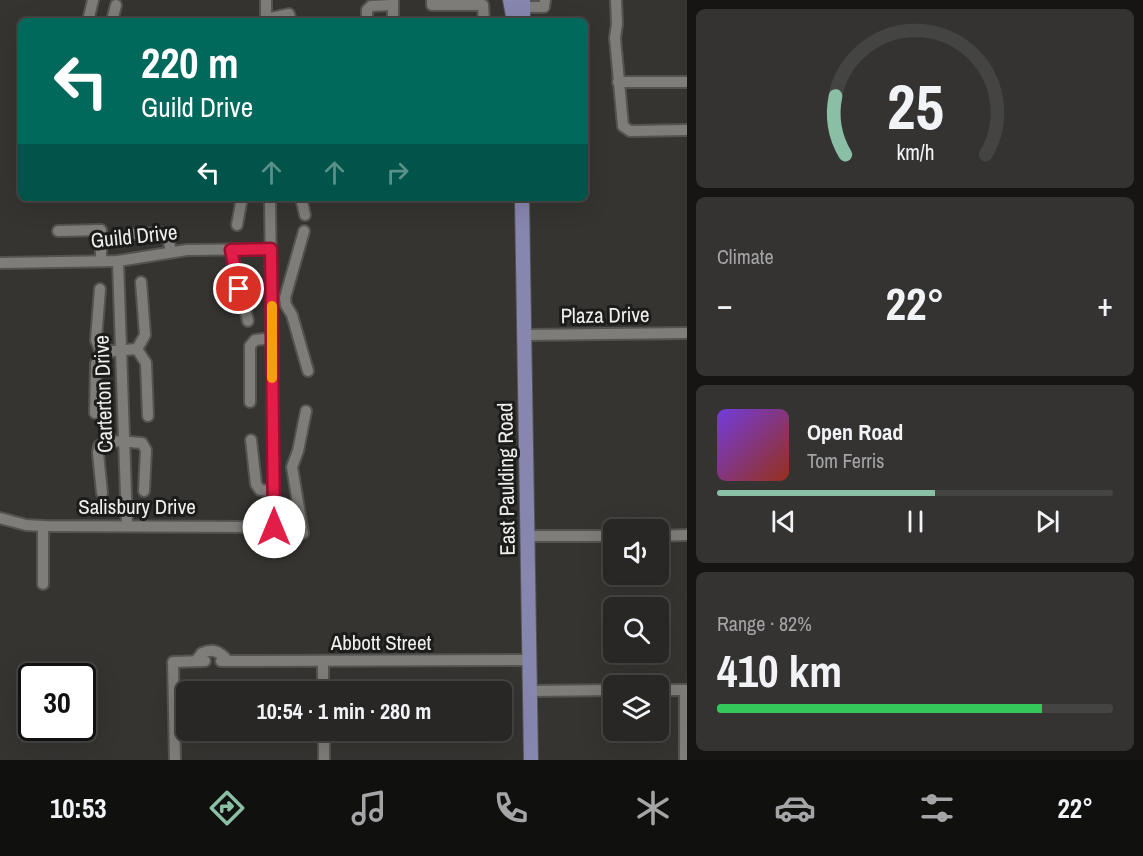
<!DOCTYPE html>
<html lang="en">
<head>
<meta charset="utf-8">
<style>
	body { margin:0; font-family:"Archivo Narrow",sans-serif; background:#343332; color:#f1f3f6; height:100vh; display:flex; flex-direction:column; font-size:22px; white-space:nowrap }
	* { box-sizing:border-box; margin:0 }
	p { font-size:20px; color:#a5a5a7 }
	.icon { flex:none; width:33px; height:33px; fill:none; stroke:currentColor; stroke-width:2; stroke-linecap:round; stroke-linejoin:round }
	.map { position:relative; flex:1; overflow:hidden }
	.side { display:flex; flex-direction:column; gap:9px; padding:9px; background:#161514; width:456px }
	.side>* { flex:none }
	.hud { position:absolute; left:18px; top:18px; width:570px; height:183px; border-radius:9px; box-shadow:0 6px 24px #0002,0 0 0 2px #444442; background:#00695c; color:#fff; overflow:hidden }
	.controls { position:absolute; left:603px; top:519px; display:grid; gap:12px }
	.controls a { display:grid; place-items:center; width:66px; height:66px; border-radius:9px; background:#282725; box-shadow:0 6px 24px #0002,0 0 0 2px #444442; font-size:30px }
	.speed { position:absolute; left:18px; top:663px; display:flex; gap:12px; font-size:30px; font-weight:700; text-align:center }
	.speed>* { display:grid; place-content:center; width:78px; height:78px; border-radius:50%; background:#282725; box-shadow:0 6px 24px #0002,0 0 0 2px #444442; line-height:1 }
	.speed .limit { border:3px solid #111; border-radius:9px; background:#fff; color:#111 }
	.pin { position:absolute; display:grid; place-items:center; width:51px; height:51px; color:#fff; margin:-26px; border:3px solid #fff; border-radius:50%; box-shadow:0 2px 6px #0007 }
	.me { position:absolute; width:66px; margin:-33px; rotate:0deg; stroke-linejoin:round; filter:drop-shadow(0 0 4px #0008) }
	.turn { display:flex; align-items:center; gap:21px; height:126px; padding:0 24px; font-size:27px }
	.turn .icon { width:78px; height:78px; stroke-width:2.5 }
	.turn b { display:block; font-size:42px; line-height:51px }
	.lanes { display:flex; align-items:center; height:57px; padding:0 24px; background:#0003; justify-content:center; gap:30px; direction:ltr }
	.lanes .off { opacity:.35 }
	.big { font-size:45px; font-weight:700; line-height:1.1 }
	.side .card { flex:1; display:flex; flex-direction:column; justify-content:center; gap:9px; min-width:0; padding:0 21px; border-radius:9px; background:#343332 }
	.side .dial { align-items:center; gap:0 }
	.dial svg { height:156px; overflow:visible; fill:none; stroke:#444442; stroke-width:7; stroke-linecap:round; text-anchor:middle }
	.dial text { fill:#f1f3f6; stroke:none }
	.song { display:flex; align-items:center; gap:18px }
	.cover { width:72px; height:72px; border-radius:9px; background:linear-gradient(135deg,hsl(260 70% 55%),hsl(10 70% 35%)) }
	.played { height:6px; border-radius:3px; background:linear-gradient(90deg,#8abfa5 55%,#444442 55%) }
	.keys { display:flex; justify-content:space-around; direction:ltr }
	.heat { display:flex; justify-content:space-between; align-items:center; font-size:33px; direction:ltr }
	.charge { height:9px; border-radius:4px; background:linear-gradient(90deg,#34c759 82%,#444442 0) }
	.trip { position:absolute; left:176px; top:681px; width:336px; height:60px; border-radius:9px; background:#282725; box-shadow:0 6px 24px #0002,0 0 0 2px #444442; font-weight:700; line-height:60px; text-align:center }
	.tab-bar { display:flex; height:96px; justify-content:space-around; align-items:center; background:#10100f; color:#a5a5a7 }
	.tab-bar .icon { width:42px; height:42px }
	.tab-bar .selected { color:#8abfa5 }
	.tab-bar b { font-size:27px; color:#f1f3f6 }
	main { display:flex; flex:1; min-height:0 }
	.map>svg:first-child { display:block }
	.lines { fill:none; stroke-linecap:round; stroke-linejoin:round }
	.minor-casing { stroke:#535350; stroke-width:14 }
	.major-casing { stroke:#535350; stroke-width:16 }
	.minor { stroke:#7e7d7a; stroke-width:10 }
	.major { stroke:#8786af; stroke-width:14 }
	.route-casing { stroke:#92132f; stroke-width:15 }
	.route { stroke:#e11d48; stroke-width:10 }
	.slow { stroke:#f59e0b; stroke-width:10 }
	.labels { text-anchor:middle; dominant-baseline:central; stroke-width:6; stroke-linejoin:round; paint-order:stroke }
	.street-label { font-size:21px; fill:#efefed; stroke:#1c1c1a }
</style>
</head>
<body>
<main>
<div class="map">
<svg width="687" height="760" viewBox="0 0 687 760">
	<rect width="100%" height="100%" fill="#353431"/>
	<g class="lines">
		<g class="minor-casing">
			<g id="minor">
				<polyline points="266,0 266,21"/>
				<polyline points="432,0 432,5 483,5 484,21"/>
				<polyline points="616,0 617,24 615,38 623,126 630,131 687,130"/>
				<polyline points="523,7 544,7 545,0"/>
				<polyline points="266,19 289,14 291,21"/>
				<polyline points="88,21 93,0"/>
				<polyline points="112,21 116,5"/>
				<polyline points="367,21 367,10 371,6 393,5"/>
				<polyline points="393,21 393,0"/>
				<polyline points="618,82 687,82"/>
				<polyline points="301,198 305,215"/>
				<polyline points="237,225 242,198"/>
				<polyline points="58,231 101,230 101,261"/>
				<polyline points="304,231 285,298 286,305 292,315 308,371"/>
				<polyline points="131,234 167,233 171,251"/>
				<polyline points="231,250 248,321"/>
				<polyline points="118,261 127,525"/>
				<polyline points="0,263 118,261 187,250 271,249"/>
				<polyline points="141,282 145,335 137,349 146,363 148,416"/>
				<polyline points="100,289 96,340 101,352"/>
				<polyline points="524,335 687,333"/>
				<polyline points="250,402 250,346 255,340 272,338"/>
				<polyline points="95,413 96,364 101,352 137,349"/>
				<polyline points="251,440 256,484 260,490 274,491"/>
				<path d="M102,493l-4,-40 1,-7c12,-7 29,-4 43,-3l4,7 -2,41"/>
				<polyline points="0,518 26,525 43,526 274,527 270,198"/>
				<polyline points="43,526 43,584"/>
				<polyline points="303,533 292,467 298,451 306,411"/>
				<polyline points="528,536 614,536"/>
				<polyline points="658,536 687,535"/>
				<path d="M196,661l6,-8c12,-5 18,-1 26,8"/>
				<polyline points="221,661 530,660"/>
				<polyline points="323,661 323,692"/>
				<polyline points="658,690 687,690"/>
				<polyline points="685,690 685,760"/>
				<polyline points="530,691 614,690"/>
				<polyline points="324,730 324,760"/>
				<polyline points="175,760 173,662 205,661"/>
			</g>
		</g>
		<g class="major-casing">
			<g id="major">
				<polyline points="510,0 514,21"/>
				<polyline points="523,21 523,0"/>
				<polyline points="522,198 531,760"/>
			</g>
		</g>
		<use href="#minor" class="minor"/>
		<use href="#major" class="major"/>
	</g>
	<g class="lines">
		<g class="route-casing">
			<polyline id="route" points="239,289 231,250 271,249 274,527"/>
		</g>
		<use href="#route" class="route"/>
		<polyline class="slow" points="272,306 272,378"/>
	</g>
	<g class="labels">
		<g class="street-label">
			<text transform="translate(134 236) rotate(-6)">Guild Drive</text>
			<text transform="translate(605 315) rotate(-1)">Plaza Drive</text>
			<text transform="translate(103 394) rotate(-92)">Carterton Drive</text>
			<text transform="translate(506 479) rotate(-91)">East Paulding Road</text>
			<text x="137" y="506">Salisbury Drive</text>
			<text x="381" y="642">Abbott Street</text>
		</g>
	</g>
</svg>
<div class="controls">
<a><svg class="icon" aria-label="sound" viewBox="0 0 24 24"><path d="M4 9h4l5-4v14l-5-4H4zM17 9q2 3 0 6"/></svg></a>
<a><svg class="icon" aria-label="search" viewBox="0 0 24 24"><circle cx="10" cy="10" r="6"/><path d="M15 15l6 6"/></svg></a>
<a><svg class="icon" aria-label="layers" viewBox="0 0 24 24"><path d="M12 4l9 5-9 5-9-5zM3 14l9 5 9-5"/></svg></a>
</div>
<div class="speed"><div class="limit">30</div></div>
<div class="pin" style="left:239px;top:289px;background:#d93025"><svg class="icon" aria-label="arrive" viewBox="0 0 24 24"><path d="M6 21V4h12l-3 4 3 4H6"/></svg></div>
<svg class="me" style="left:274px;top:527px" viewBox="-20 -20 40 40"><circle r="19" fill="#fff"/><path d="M0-13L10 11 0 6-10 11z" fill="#e11d48"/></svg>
<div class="trip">10:54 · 1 min · 280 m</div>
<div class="hud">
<div class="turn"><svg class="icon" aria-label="left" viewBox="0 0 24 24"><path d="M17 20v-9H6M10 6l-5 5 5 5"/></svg><div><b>220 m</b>Guild Drive</div></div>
<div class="lanes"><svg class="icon" aria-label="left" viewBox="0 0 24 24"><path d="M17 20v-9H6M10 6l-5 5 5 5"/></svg><svg class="icon off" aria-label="ahead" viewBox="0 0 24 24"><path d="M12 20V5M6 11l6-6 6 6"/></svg><svg class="icon off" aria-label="ahead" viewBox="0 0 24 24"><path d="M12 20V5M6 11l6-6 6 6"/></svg><svg class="icon off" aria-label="right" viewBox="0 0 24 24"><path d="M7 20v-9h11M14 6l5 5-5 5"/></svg></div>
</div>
</div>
<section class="side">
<div class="card dial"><svg viewBox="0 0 100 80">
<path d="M14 69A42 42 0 1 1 86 69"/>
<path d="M14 69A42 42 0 0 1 9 39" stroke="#8abfa5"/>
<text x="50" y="56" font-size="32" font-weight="700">25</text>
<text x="50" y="72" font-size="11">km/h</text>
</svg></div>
<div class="card"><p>Climate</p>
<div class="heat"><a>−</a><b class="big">22°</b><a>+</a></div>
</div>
<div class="card">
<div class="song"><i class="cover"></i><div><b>Open Road</b><p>Tom Ferris</p></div></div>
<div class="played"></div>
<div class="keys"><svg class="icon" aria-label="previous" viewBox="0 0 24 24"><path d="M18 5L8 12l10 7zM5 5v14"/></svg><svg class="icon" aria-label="pause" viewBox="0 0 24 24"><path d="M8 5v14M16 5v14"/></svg><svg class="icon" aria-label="next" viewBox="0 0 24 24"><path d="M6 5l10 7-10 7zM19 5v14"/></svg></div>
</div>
<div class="card"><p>Range · 82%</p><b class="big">410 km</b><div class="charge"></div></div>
</section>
</main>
<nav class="tab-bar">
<b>10:53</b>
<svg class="icon selected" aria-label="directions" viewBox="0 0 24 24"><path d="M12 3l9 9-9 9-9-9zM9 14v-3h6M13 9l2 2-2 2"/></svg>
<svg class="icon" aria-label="music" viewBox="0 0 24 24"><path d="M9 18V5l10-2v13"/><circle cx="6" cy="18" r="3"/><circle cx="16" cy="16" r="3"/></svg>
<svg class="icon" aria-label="phone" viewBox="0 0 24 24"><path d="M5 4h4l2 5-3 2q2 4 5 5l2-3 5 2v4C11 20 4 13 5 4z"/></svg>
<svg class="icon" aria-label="climate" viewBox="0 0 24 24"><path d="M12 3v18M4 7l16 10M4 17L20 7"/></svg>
<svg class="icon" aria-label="car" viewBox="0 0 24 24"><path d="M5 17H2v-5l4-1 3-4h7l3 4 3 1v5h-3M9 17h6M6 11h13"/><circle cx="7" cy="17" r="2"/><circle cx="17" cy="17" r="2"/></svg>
<svg class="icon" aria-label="filters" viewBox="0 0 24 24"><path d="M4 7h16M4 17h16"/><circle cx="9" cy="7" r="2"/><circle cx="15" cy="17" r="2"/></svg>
<b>22°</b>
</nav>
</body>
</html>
